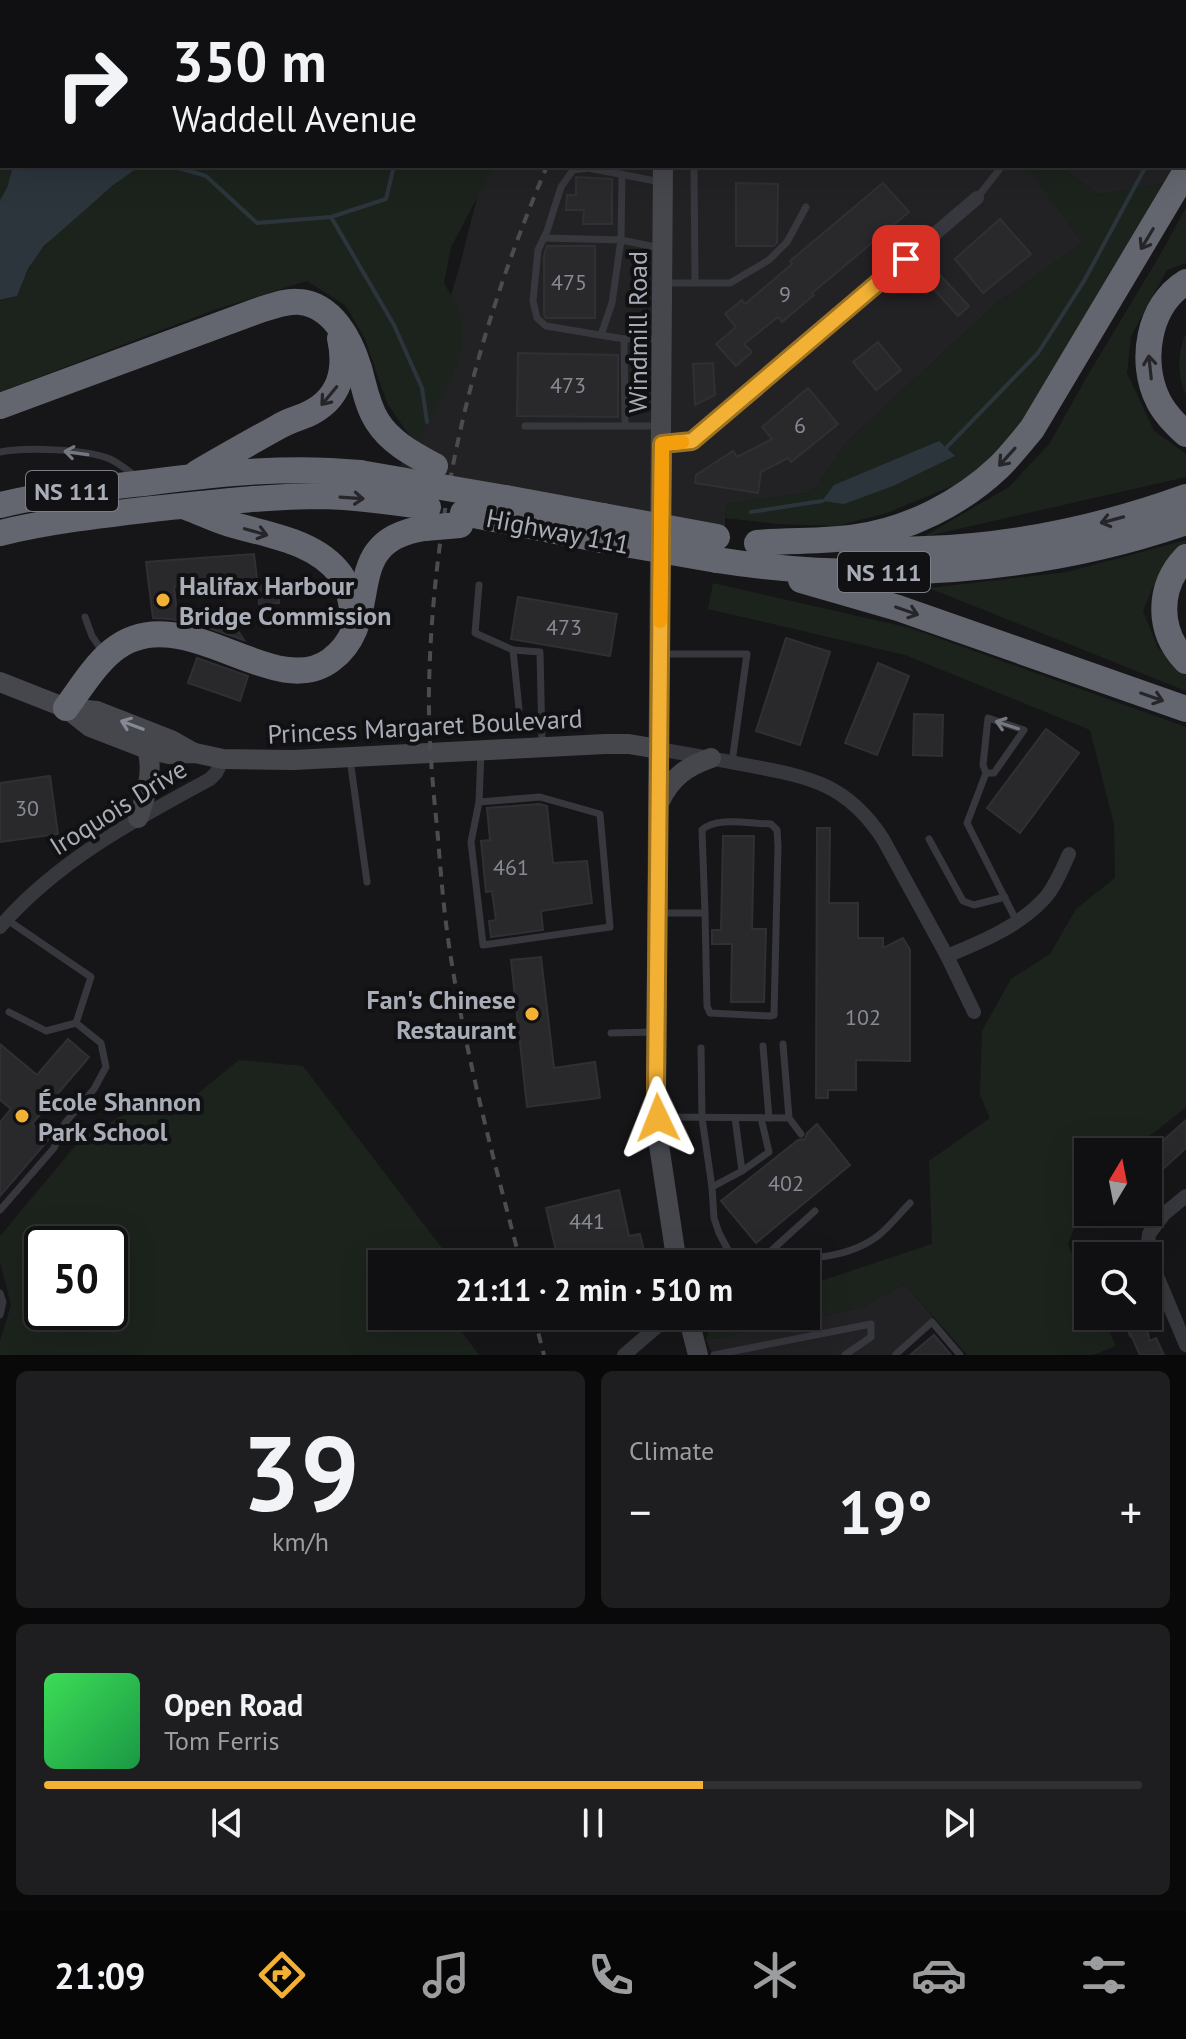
<!DOCTYPE html>
<html lang="en">
<head>
<meta charset="utf-8">
<style>
	body { margin:0; font-family:"PT Sans",sans-serif; background:#1e1e20; color:#f1f3f6; height:100vh; display:flex; flex-direction:column; font-size:30px; white-space:nowrap }
	* { box-sizing:border-box; margin:0 }
	p { font-size:26px; color:#9c9d9f }
	.icon { flex:none; width:44px; height:44px; fill:none; stroke:currentColor; stroke-width:2; stroke-linecap:round; stroke-linejoin:round }
	.map { position:relative; height:1355px; overflow:hidden }
	.drawer { display:flex; flex-direction:column; gap:16px; padding:16px; background:#09090a; flex:1 }
	.drawer>* { flex:none }
	.banner { position:absolute; left:0px; top:0px; width:1186px; height:168px; box-shadow:0 8px 32px #0002,0 0 0 2px #303032; background:#101012; color:#f1f3f6; overflow:hidden }
	.needle { width:52px; rotate:10deg }
	.fabs { position:absolute; left:1074px; top:1138px; display:grid; gap:16px }
	.fabs a { display:grid; place-items:center; width:88px; height:88px; border-radius:0px; background:#101012; box-shadow:0 8px 32px #0002,0 0 0 2px #303032; font-size:40px }
	.speed { position:absolute; left:24px; top:1226px; display:flex; gap:16px; font-size:40px; font-weight:700; text-align:center }
	.speed>* { display:grid; place-content:center; width:104px; height:104px; border-radius:50%; background:#101012; box-shadow:0 8px 32px #0002,0 0 0 2px #303032; line-height:1 }
	.speed .limit { border:4px solid #111; border-radius:12px; background:#fff; color:#111 }
	.pin { position:absolute; display:grid; place-items:center; width:68px; height:68px; color:#fff; margin:-34px; border-radius:16px; box-shadow:0 4px 12px #0006 }
	.me { position:absolute; width:88px; margin:-44px; rotate:358deg; stroke-linejoin:round; filter:drop-shadow(0 0 6px #0008) }
	.turn { display:flex; align-items:center; gap:28px; height:168px; padding:0 40px; font-size:36px }
	.turn .icon { width:104px; height:104px; stroke-width:2.5 }
	.turn b { display:block; font-size:56px; line-height:68px }
	.big { font-size:60px; font-weight:600; line-height:1.1 }
	.drawer .card { flex:1; display:flex; flex-direction:column; justify-content:center; gap:12px; min-width:0; padding:0 28px; border-radius:12px; background:#1e1e20 }
	.drawer .dial { align-items:center; gap:0 }
	.dial b { font-size:104px; line-height:1 }
	.song { display:flex; align-items:center; gap:24px }
	.cover { width:96px; height:96px; border-radius:12px; background:linear-gradient(135deg,hsl(130 70% 55%),hsl(140 70% 35%)) }
	.played { height:8px; border-radius:4px; background:linear-gradient(90deg,#f2b134 60%,#303032 60%) }
	.keys { display:flex; justify-content:space-around; direction:ltr }
	.heat { display:flex; justify-content:space-between; align-items:center; font-size:44px; direction:ltr }
	.drawer .tiles { flex:1; display:grid; gap:16px; grid-template-columns:1fr 1fr }
	.card:last-child { grid-column:span 2 }
	.trip { position:absolute; left:368px; top:1250px; width:452px; height:80px; border-radius:0px; background:#101012; box-shadow:0 8px 32px #0002,0 0 0 2px #303032; font-weight:600; line-height:80px; text-align:center }
	.dock { display:flex; height:128px; justify-content:space-around; align-items:center; background:#060607; color:#9c9d9f }
	.dock .icon { width:56px; height:56px }
	.dock .current { color:#f2b134 }
	.dock b { font-size:36px; color:#f1f3f6 }
	.map>svg:first-child { display:block }
	.built { fill:#222225 }
	.green { fill:#1c231d; fill-rule:evenodd }
	.water { fill:#2c353c }
	.lines { fill:none; stroke-linecap:round; stroke-linejoin:round }
	.stream { stroke:#2c353c; stroke-width:4 }
	.building { fill:#29292c; stroke:#303034; stroke-width:2 }
	.lane { stroke:#37383d; stroke-width:7 }
	.street { stroke:#37383d; stroke-width:14 }
	.secondary { stroke:#45474d; stroke-width:20 }
	.highway { stroke:#63666e; stroke-width:26 }
	.rail { stroke:#4a4c52; stroke-width:4; stroke-dasharray:10 8; stroke-linecap:butt }
	.highway-bridge { stroke:#63666e; stroke-width:26 }
	.oneway { stroke:#26262a }
	.oneway2 { stroke:#757881 }
	.oneway3 { stroke:#858993 }
	.route-casing { stroke:#9d7322; stroke-width:20 }
	.route { stroke:#f2b134; stroke-width:14 }
	.slow { stroke:#f59e0b; stroke-width:14 }
	.poi-dot { fill:#f2b134; stroke:#111113; stroke-width:3 }
	.labels { text-anchor:middle; dominant-baseline:central; stroke-width:8; stroke-linejoin:round; paint-order:stroke }
	.number-label { font-size:22px; fill:#888b94 }
	.shield { fill:#111113; stroke:#7b7e86; stroke-width:2 }
	.shield-label { font-size:24px; font-weight:bold; fill:#a8adb8 }
	.street-label { font-size:26px; fill:#a8adb8; stroke:#111113 }
	.poi-label { font-size:26px; font-weight:bold; fill:#a8adb8; stroke:#111113; text-anchor:start }
</style>
</head>
<body>
<div class="map">
<svg width="1186" height="1355" viewBox="0 0 1186 1355">
	<rect width="100%" height="100%" fill="#161618"/>
	<g class="built">
		<rect x="527" y="0" width="491" height="2"/>
		<polygon points="485,166 1030,166 1029,168 1083,243 996,304 848,441 817,486 808,493 727,504 725,518 725,546 395,484 460,265"/>
		<polygon points="1058,166 1172,166 1171,182 1099,195"/>
		<polygon points="905,1284 933,1317 890,1355 713,1355 706,1340 860,1308"/>
	</g>
	<g class="green">
		<polygon points="0,0 59,0 59,2 2,2 2,166 13,166 7,189 0,200"/>
		<rect x="132" y="0" width="366" height="2"/>
		<polygon points="1018,0 1186,0 1186,88 1184,96 1184,2 1018,2"/>
		<path d="M140,166h354l-43,81 -7,36c5,9 11,19 15,28 16,43 -24,97 -44,133l-28,-41 -22,-64 -19,-33 -39,-25 -93,29 -214,82v-91l17,-5c4,-11 9,-23 16,-34 23,-34 74,-73 107,-96z"/>
		<polygon points="1030,166 1058,166 1099,195 1171,182 1120,268 1008,443 962,482 887,513 837,526 778,524 725,518 727,504 808,493 817,486 848,441 996,304 1083,243 1028,168"/>
		<polygon points="1186,208 1186,263 1167,270 1131,336 1127,373 1154,431 1186,454 1186,477 923,537 1009,487 1050,443 1085,380 1160,255"/>
		<path d="M1186,333v62c-9,-19 -9,-42 0,-62z"/>
		<path d="M1186,540v7c-26,17 -31,36 -43,64l15,37 28,23v20l-257,-103 138,-16z"/>
		<polygon points="713,583 910,628 1186,727 1186,1107 1155,1132 1123,1152 1088,1152 1088,1188 1068,1245 1088,1287 1088,1316 1102,1316 1116,1346 1093,1355 967,1355 905,1284 860,1308 706,1340 714,1316 806,1316 806,1286 932,1244 929,1161 990,1118 980,1095 982,1031 1011,979 1050,954 1076,909 1115,878 1114,824 1090,730 905,655 708,609"/>
		<path d="M239,1060l64,6 151,198h-72v52h80l-1,15 18,24h-479v-14l11,-36 -11,-44v-25l81,-97 65,-37 24,14zM42,1244h68v68h-68z"/>
	</g>
	<g class="water">
		<polygon points="13,166 140,166 112,186 44,246 28,269 17,296 0,300 0,200 7,188"/>
		<polygon points="939,441 955,456 893,486 844,504 822,501 834,485"/>
	</g>
	<g class="lines">
		<g class="stream">
			<polyline points="495,2 496,0"/>
			<polyline points="172,166 206,176 257,223 331,217 386,199 394,166"/>
			<polyline points="331,217 394,325 422,388 427,422"/>
			<polyline points="946,448 1038,353 1084,281 1146,166"/>
			<polyline points="751,512 822,501"/>
		</g>
	</g>
	<g class="building">
		<polygon points="576,177 612,179 612,224 583,224 584,210 566,210 567,195 576,195"/>
		<polygon points="736,183 778,184 777,243 773,246 736,246"/>
		<polygon points="883,183 909,212 812,293 814,295 782,322 778,317 744,344 752,352 736,366 716,344 736,327 725,314 742,300 745,304 792,264 790,261"/>
		<polygon points="1000,219 1031,254 983,293 955,259"/>
		<polygon points="547,246 595,246 595,318 546,318 544,315 544,256"/>
		<polygon points="940,275 969,306 958,316 929,284"/>
		<polygon points="878,342 901,370 876,390 853,362"/>
		<polygon points="518,353 618,355 618,417 517,416"/>
		<polygon points="713,363 715,395 695,405 693,364"/>
		<polygon points="808,388 838,424 791,462 788,458 761,472 758,493 695,483 696,475 733,451 737,457 772,439 762,427"/>
		<polygon points="254,554 257,579 174,587 177,613 214,625 233,623 244,640 200,625 170,619 153,618 146,562"/>
		<polygon points="278,584 279,603 259,604 258,585"/>
		<polygon points="518,597 617,614 610,656 511,639"/>
		<polygon points="786,638 830,652 800,745 756,731"/>
		<polygon points="197,658 248,676 240,701 188,683"/>
		<polygon points="878,663 909,676 877,755 845,743"/>
		<polygon points="914,714 943,715 942,756 913,755"/>
		<polygon points="1046,729 1079,753 1020,833 987,808"/>
		<polygon points="50,776 58,834 0,842 0,783"/>
		<polygon points="539,804 547,806 553,863 587,861 592,903 541,911 543,930 491,937 489,921 496,920 492,891 486,892 481,841 490,840 487,808"/>
		<polygon points="817,828 830,828 829,903 858,903 858,938 883,938 883,948 903,938 910,950 910,1061 856,1060 856,1090 828,1090 828,1098 816,1098"/>
		<polygon points="723,836 754,836 752,929 766,929 764,1002 731,1002 732,944 712,944 712,930 721,930"/>
		<polygon points="541,957 554,1068 595,1062 600,1098 527,1107 511,960"/>
		<polygon points="68,1039 89,1057 32,1124 49,1139 0,1196 0,1122 11,1109 0,1100 0,1044 37,1075"/>
		<polygon points="1186,1120 1186,1148 1148,1183 1148,1154"/>
		<polygon points="817,1124 850,1165 756,1243 721,1201 798,1140 805,1139 807,1133"/>
		<polygon points="619,1190 629,1236 640,1234 647,1264 559,1264 546,1208"/>
		<polygon points="1120,1242 1124,1256 1105,1256 1103,1247"/>
		<polygon points="1124,1316 1143,1316 1150,1341 1156,1338 1164,1355 1140,1355 1131,1335 1130,1336"/>
		<polygon points="934,1335 951,1355 910,1355"/>
	</g>
	<g class="lines">
		<g class="lane">
			<polyline points="716,2 717,0"/>
			<polyline points="1001,2 1001,0"/>
			<polyline points="694,166 695,283"/>
			<polyline points="622,174 621,240 660,248"/>
			<polyline points="977,198 1002,166"/>
			<polyline points="544,238 621,240 612,303 601,335"/>
			<polyline points="666,283 730,283 769,260 787,242 806,207"/>
			<polyline points="624,339 546,326 537,318 533,301 538,250 547,231 561,187 573,170 588,168 661,182"/>
			<polyline points="525,426 660,426"/>
			<polyline points="625,426 624,339 659,339"/>
			<path d="M0,452c26,-5 85,-3 110,7 9,4 18,12 27,18"/>
			<polyline points="479,585 475,633 513,650 519,709"/>
			<polyline points="85,617 92,636 103,652"/>
			<polyline points="513,650 540,652 542,743"/>
			<polyline points="662,654 747,654 732,762"/>
			<polyline points="350,759 367,882"/>
			<polyline points="986,773 994,773 1024,730 988,718 983,765 986,773 967,823 1017,922"/>
			<polyline points="479,802 471,842 483,945 610,927 600,814 540,797 479,802 481,752"/>
			<polyline points="929,839 963,901 974,905 1005,897"/>
			<path d="M659,913h46l-3,-83c13,-14 50,-6 69,-6l6,6 1,16 -4,169 -4,1 -60,-3 -3,-7 -2,-93"/>
			<polyline points="6,919 91,977 76,1023 46,1031 9,1012"/>
			<polyline points="611,1033 655,1032"/>
			<polyline points="783,1044 789,1118"/>
			<polyline points="763,1046 769,1118"/>
			<polyline points="701,1048 702,1118 712,1187 714,1218 719,1233 734,1261 725,1264"/>
			<polyline points="660,1117 789,1118 801,1134"/>
			<polyline points="735,1118 742,1171"/>
			<polyline points="712,1187 742,1171 769,1152 761,1118"/>
			<polyline points="0,1210 54,1148 65,1123 94,1089 106,1067 101,1043 76,1023"/>
			<path d="M761,1260c39,-1 85,1 118,-25 11,-9 21,-22 31,-32"/>
			<polyline points="734,1261 761,1260 815,1211"/>
			<polyline points="0,1293 3,1302 0,1315"/>
			<polyline points="714,1355 871,1324 871,1337 845,1355"/>
			<polyline points="895,1355 932,1322 960,1355"/>
		</g>
		<g class="street">
			<polyline points="662,444 692,441 977,198"/>
			<path d="M658,749c31,5 62,11 93,17 60,11 97,19 132,73l64,117 27,56"/>
			<path d="M0,927c57,-66 134,-107 210,-148l6,-6 7,-14"/>
			<path d="M947,956c34,-14 71,-29 97,-57 11,-12 18,-30 25,-45"/>
			<polyline points="1186,1196 1164,1214 1149,1234 1147,1252 1186,1345"/>
			<polyline points="624,1355 666,1319 679,1316"/>
		</g>
		<g class="secondary">
			<polyline points="663,0 663,2"/>
			<polyline points="663,166 656,1088 659,1145 677,1264"/>
			<polyline points="0,682 66,708 97,711 171,740 194,753"/>
			<polyline points="66,708 90,727 147,749 169,754 195,753 223,759 294,760 605,744 629,744 658,749"/>
			<path d="M660,801c11,-23 27,-35 51,-43"/>
			<path d="M138,818c8,-22 16,-46 9,-69"/>
			<polyline points="688,1316 698,1355"/>
		</g>
		<g class="highway">
			<path d="M1186,282c-38,23 -47,80 -28,118 6,13 17,24 28,34"/>
			<path d="M0,406l257,-95c13,-4 29,-11 43,-9 32,3 50,37 59,66 5,18 8,37 18,53 14,22 36,33 58,45"/>
			<path d="M197,473c27,-16 54,-31 81,-46 9,-6 18,-8 28,-12 34,-15 41,-44 34,-77"/>
			<polyline points="505,498 603,516"/>
			<path d="M0,505c50,-12 101,-17 152,-23 70,-9 137,-16 208,-9"/>
			<path d="M186,507c14,5 27,12 41,16 38,12 88,17 113,51 10,14 12,32 14,48"/>
			<polyline points="463,513 602,540"/>
			<path d="M0,533c50,-12 101,-18 152,-24 57,-6 115,-13 172,-13 35,1 70,6 104,11"/>
			<path d="M757,543c33,-3 67,-1 99,-6 52,-7 105,-34 143,-70 12,-12 22,-25 33,-38l154,-258"/>
			<path d="M852,550c25,0 50,0 74,-1 89,-3 177,-22 260,-52"/>
			<path d="M1186,557c-29,30 -29,74 0,104"/>
			<path d="M717,560c153,24 322,13 469,-38"/>
			<polyline points="801,580 898,608 1186,709"/>
			<path d="M66,708c14,-19 28,-42 46,-57 69,-57 161,53 219,9 56,-42 4,-119 94,-132"/>
		</g>
		<g class="rail">
			<polyline points="612,2 612,0"/>
			<polyline points="630,2 631,0"/>
			<path d="M521,1264c-27,-103 -55,-207 -71,-312 -6,-38 -9,-76 -12,-114 -5,-50 -10,-100 -9,-151 4,-184 46,-352 118,-521"/>
			<polyline points="534,1316 544,1355"/>
		</g>
		<g class="highway-bridge">
			<polyline points="360,473 505,498"/>
			<polyline points="603,516 717,537"/>
			<polyline points="425,528 460,525"/>
			<polyline points="602,540 717,560"/>
		</g>
	</g>
	<defs><path id="oneway-shaft" d="M-6 0H5M1.5-3L5.5 0L1.5 3" fill="none" stroke-width="1.6" stroke-linecap="round" stroke-linejoin="round" transform="scale(2)"/></defs>
	<g class="oneway">
		<use href="#oneway-shaft" transform="translate(1147 239) rotate(121)"/>
		<use href="#oneway-shaft" transform="translate(1150 367) rotate(-96)"/>
		<use href="#oneway-shaft" transform="translate(329 396) rotate(130)"/>
		<use href="#oneway-shaft" transform="translate(1007 457) rotate(132)"/>
		<use href="#oneway-shaft" transform="translate(352 498) rotate(4)"/>
		<use href="#oneway-shaft" transform="translate(1112 520) rotate(165)"/>
		<use href="#oneway-shaft" transform="translate(256 532) rotate(16)"/>
		<use href="#oneway-shaft" transform="translate(907 611) rotate(19)"/>
		<use href="#oneway-shaft" transform="translate(1152 697) rotate(19)"/>
	</g>
	<g class="oneway2">
		<use href="#oneway-shaft" transform="translate(76 453) rotate(-172)"/>
		<use href="#oneway-shaft" transform="translate(1007 725) rotate(-162)"/>
	</g>
	<use class="oneway3" href="#oneway-shaft" transform="translate(132 725) rotate(-159)"/>
	<g class="lines">
		<g class="route-casing">
			<polyline id="route" points="658,1118 656,1088 662,444 692,441 906,259"/>
		</g>
		<use href="#route" class="route"/>
		<polyline class="slow" points="660,621 662,444 682,442"/>
	</g>
	<g class="poi-dot">
		<circle cx="163" cy="600" r="8"/>
		<circle cx="532" cy="1014" r="8"/>
		<circle cx="22" cy="1116" r="8"/>
	</g>
	<g class="labels">
		<g class="number-label">
			<text x="569" y="282">475</text>
			<text x="785" y="294">9</text>
			<text x="568" y="385">473</text>
			<text x="800" y="425">6</text>
			<text x="564" y="627">473</text>
			<text x="27" y="808">30</text>
			<text x="511" y="867">461</text>
			<text x="863" y="1017">102</text>
			<text x="786" y="1183">402</text>
			<text x="587" y="1221">441</text>
		</g>
		<g class="shield">
			<rect x="26" y="471" width="92" height="40" rx="6"/>
			<rect x="838" y="552" width="92" height="40" rx="6"/>
		</g>
		<g class="shield-label">
			<text x="72" y="491">NS 111</text>
			<text x="884" y="572">NS 111</text>
		</g>
		<g class="street-label">
			<text transform="translate(637 332) rotate(-90)">Windmill Road</text>
			<text transform="translate(558 531) rotate(11)">Highway 111</text>
			<text transform="translate(425 726) rotate(-3)">Princess Margaret Boulevard</text>
			<text transform="translate(118 807) rotate(-32)">Iroquois Drive</text>
		</g>
		<g class="poi-label">
			<text x="179" y="585">Halifax Harbour<tspan x="179" dy="30">Bridge Commission</tspan></text>
			<text x="516" y="999" text-anchor="end">Fan's Chinese<tspan x="516" dy="30">Restaurant</tspan></text>
			<text x="38" y="1101">École Shannon<tspan x="38" dy="30">Park School</tspan></text>
		</g>
	</g>
</svg>
<div class="fabs">
<a><svg class="needle" viewBox="-14 -14 28 28"><path d="M0-13l5 13h-10z" fill="#e53935"/><path d="M0 13l5-13h-10z" fill="#9c9d9f"/></svg></a>
<a><svg class="icon" aria-label="search" viewBox="0 0 24 24"><circle cx="10" cy="10" r="6"/><path d="M15 15l6 6"/></svg></a>
</div>
<div class="speed"><div class="limit">50</div></div>
<div class="pin" style="left:906px;top:259px;background:#d93025"><svg class="icon" aria-label="arrive" viewBox="0 0 24 24"><path d="M6 21V4h12l-3 4 3 4H6"/></svg></div>
<svg class="me" style="left:658px;top:1118px" viewBox="-20 -20 40 40"><path d="M0-17L14 15 0 8-14 15z" fill="#f2b134" stroke="#fff" stroke-width="4"/></svg>
<div class="trip">21:11 · 2 min · 510 m</div>
<div class="banner">
<div class="turn"><svg class="icon" aria-label="right" viewBox="0 0 24 24"><path d="M7 20v-9h11M14 6l5 5-5 5"/></svg><div><b>350 m</b>Waddell Avenue</div></div>
</div>
</div>
<section class="drawer">
<div class="tiles">
<div class="card dial"><b>39</b><p>km/h</p></div>
<div class="card"><p>Climate</p>
<div class="heat"><a>−</a><b class="big">19°</b><a>+</a></div>
</div>
<div class="card">
<div class="song"><i class="cover"></i><div><b>Open Road</b><p>Tom Ferris</p></div></div>
<div class="played"></div>
<div class="keys"><svg class="icon" aria-label="previous" viewBox="0 0 24 24"><path d="M18 5L8 12l10 7zM5 5v14"/></svg><svg class="icon" aria-label="pause" viewBox="0 0 24 24"><path d="M8 5v14M16 5v14"/></svg><svg class="icon" aria-label="next" viewBox="0 0 24 24"><path d="M6 5l10 7-10 7zM19 5v14"/></svg></div>
</div>
</div>
</section>
<nav class="dock">
<b>21:09</b>
<svg class="icon current" aria-label="directions" viewBox="0 0 24 24"><path d="M12 3l9 9-9 9-9-9zM9 14v-3h6M13 9l2 2-2 2"/></svg>
<svg class="icon" aria-label="music" viewBox="0 0 24 24"><path d="M9 18V5l10-2v13"/><circle cx="6" cy="18" r="3"/><circle cx="16" cy="16" r="3"/></svg>
<svg class="icon" aria-label="phone" viewBox="0 0 24 24"><path d="M5 4h4l2 5-3 2q2 4 5 5l2-3 5 2v4C11 20 4 13 5 4z"/></svg>
<svg class="icon" aria-label="climate" viewBox="0 0 24 24"><path d="M12 3v18M4 7l16 10M4 17L20 7"/></svg>
<svg class="icon" aria-label="car" viewBox="0 0 24 24"><path d="M5 17H2v-5l4-1 3-4h7l3 4 3 1v5h-3M9 17h6M6 11h13"/><circle cx="7" cy="17" r="2"/><circle cx="17" cy="17" r="2"/></svg>
<svg class="icon" aria-label="filters" viewBox="0 0 24 24"><path d="M4 7h16M4 17h16"/><circle cx="9" cy="7" r="2"/><circle cx="15" cy="17" r="2"/></svg>
</nav>
</body>
</html>
